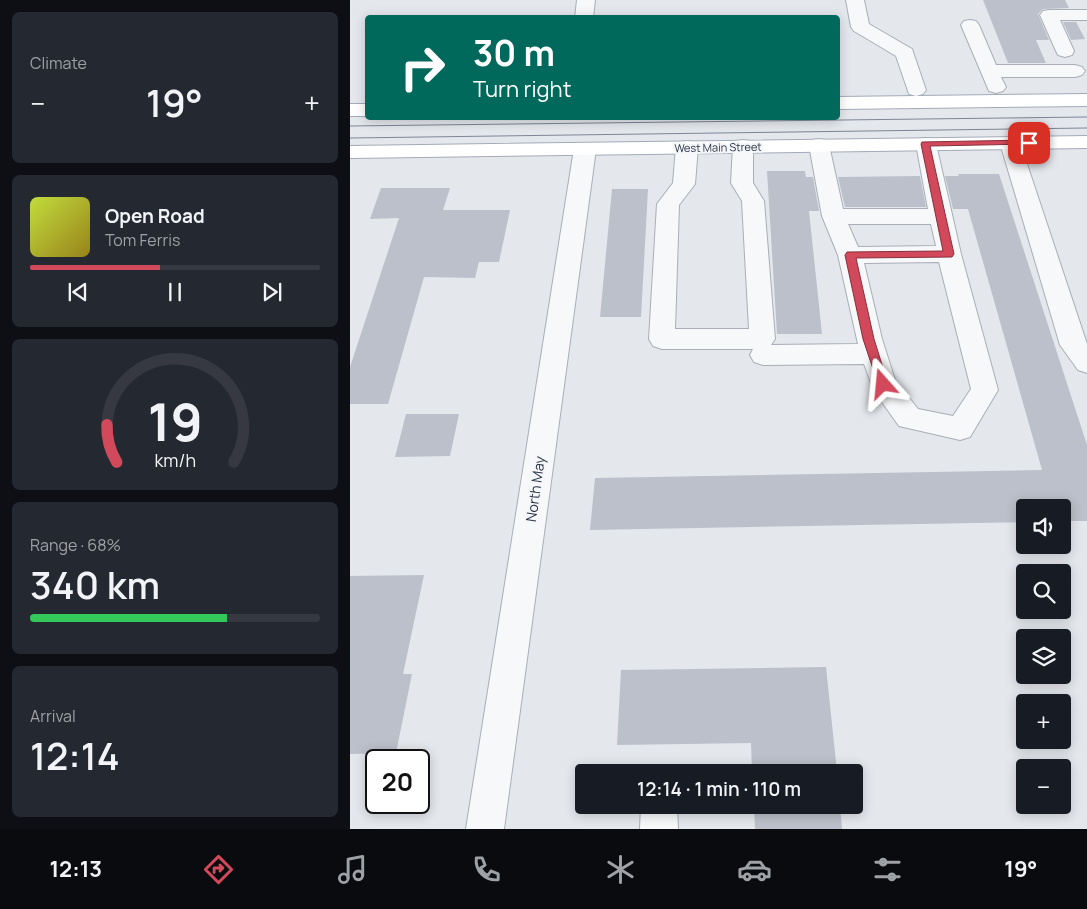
<!DOCTYPE html>
<html lang="en">
<head>
<meta charset="utf-8">
<style>
	body { margin:0; font-family:Manrope,sans-serif; background:#242831; color:#f1f3f6; height:100vh; display:flex; flex-direction:column; font-size:19px; white-space:nowrap }
	* { box-sizing:border-box; margin:0 }
	p { font-size:16px; color:#9ea1a6 }
	.icon { flex:none; width:28px; height:28px; fill:none; stroke:currentColor; stroke-width:2; stroke-linecap:round; stroke-linejoin:round }
	.map { position:relative; flex:1; overflow:hidden }
	.drawer { display:flex; flex-direction:column; gap:12px; padding:12px; background:#0d0f14; width:350px }
	.drawer>* { flex:none }
	.top-card { position:absolute; left:15px; top:15px; width:475px; height:105px; border-radius:5px; box-shadow:0 2px 12px #0003; background:#00695c; color:#fff; overflow:hidden }
	.fabs { position:absolute; left:666px; top:499px; display:grid; gap:10px }
	.fabs a { display:grid; place-items:center; width:55px; height:55px; border-radius:5px; background:#171b24; box-shadow:0 2px 12px #0003; font-size:25px }
	.speed { position:absolute; left:15px; top:749px; display:flex; gap:10px; font-size:25px; font-weight:700; text-align:center }
	.speed>* { display:grid; place-content:center; width:65px; height:65px; border-radius:50%; background:#171b24; box-shadow:0 2px 12px #0003; line-height:1 }
	.speed .limit { border:2px solid #111; border-radius:8px; background:#fff; color:#111 }
	.pin { position:absolute; display:grid; place-items:center; width:42px; height:42px; color:#fff; margin:-21px; border-radius:10px; box-shadow:0 2px 8px #0006 }
	.me { position:absolute; width:55px; margin:-28px; rotate:342deg; stroke-linejoin:round; filter:drop-shadow(0 0 4px #0008) }
	.turn { display:flex; align-items:center; gap:18px; height:105px; padding:0 25px; font-size:22px }
	.turn .icon { width:65px; height:65px; stroke-width:2.5 }
	.turn b { display:block; font-size:35px; line-height:42px }
	.big { font-size:38px; font-weight:600; line-height:1.1 }
	.drawer .tile { flex:1; display:flex; flex-direction:column; justify-content:center; gap:8px; min-width:0; padding:0 18px; border-radius:8px; background:#242831 }
	.drawer .dial { align-items:center; gap:0 }
	.dial svg { height:130px; overflow:visible; fill:none; stroke:#363941; stroke-width:7; stroke-linecap:round; text-anchor:middle }
	.dial text { fill:#f1f3f6; stroke:none }
	.song { display:flex; align-items:center; gap:15px }
	.cover { width:60px; height:60px; border-radius:8px; background:linear-gradient(135deg,hsl(70 70% 55%),hsl(50 70% 35%)) }
	.played { height:5px; border-radius:2px; background:linear-gradient(90deg,#d1495b 45%,#363941 45%) }
	.keys { display:flex; justify-content:space-around; direction:ltr }
	.heat { display:flex; justify-content:space-between; align-items:center; font-size:28px; direction:ltr }
	.charge { height:8px; border-radius:4px; background:linear-gradient(90deg,#34c759 68%,#363941 0) }
	.trip { position:absolute; left:225px; top:764px; width:288px; height:50px; border-radius:5px; background:#171b24; box-shadow:0 2px 12px #0003; font-weight:600; line-height:50px; text-align:center }
	.tab-bar { display:flex; height:80px; justify-content:space-around; align-items:center; background:#090b0e; color:#9ea1a6 }
	.tab-bar .icon { width:35px; height:35px }
	.tab-bar .current { color:#d1495b }
	.tab-bar b { font-size:22px; color:#f1f3f6 }
	main { display:flex; flex:1; min-height:0 }
	.map>svg:first-child { display:block }
	.building { fill:#bbc0ca }
	.lines { fill:none; stroke-linecap:round; stroke-linejoin:round }
	.minor-casing { stroke:#a9aeb7; stroke-width:2 }
	.major-casing { stroke:#a3abb8; stroke-width:2 }
	.minor { fill:#f7f8fa; fill-rule:evenodd }
	.major { fill:#fff; fill-rule:evenodd }
	.tram { stroke:#7d8696; stroke-width:1 }
	.route { fill:#d1495b; stroke:#882f3b }
	.labels { text-anchor:middle; dominant-baseline:central; stroke-width:4; stroke-linejoin:round; paint-order:stroke }
	.far-street-label { font-size:11px; fill:#2b3445; stroke:#f4f6f9 }
	.street-label { font-size:14px; fill:#2b3445; stroke:#f4f6f9 }
</style>
</head>
<body>
<main>
<section class="drawer">
<div class="tile"><p>Climate</p>
<div class="heat"><a>−</a><b class="big">19°</b><a>+</a></div>
</div>
<div class="tile">
<div class="song"><i class="cover"></i><div><b>Open Road</b><p>Tom Ferris</p></div></div>
<div class="played"></div>
<div class="keys"><svg class="icon" aria-label="previous" viewBox="0 0 24 24"><path d="M18 5L8 12l10 7zM5 5v14"/></svg><svg class="icon" aria-label="pause" viewBox="0 0 24 24"><path d="M8 5v14M16 5v14"/></svg><svg class="icon" aria-label="next" viewBox="0 0 24 24"><path d="M6 5l10 7-10 7zM19 5v14"/></svg></div>
</div>
<div class="tile dial"><svg viewBox="0 0 100 80">
<path d="M14 69A42 42 0 1 1 86 69"/>
<path d="M14 69A42 42 0 0 1 8 46" stroke="#d1495b"/>
<text x="50" y="56" font-size="32" font-weight="700">19</text>
<text x="50" y="72" font-size="11">km/h</text>
</svg></div>
<div class="tile"><p>Range · 68%</p><b class="big">340 km</b><div class="charge"></div></div>
<div class="tile"><p>Arrival</p><b class="big">12:14</b></div>
</section>
<div class="map">
<svg width="737" height="829" viewBox="0 0 737 829">
	<rect width="100%" height="100%" fill="#e4e7ec"/>
	<g class="building">
		<polygon points="633,0 715,0 719,8 693,9 688,14 699,40 686,40 696,63 658,63"/>
		<polygon points="713,22 726,22 735,39 721,40"/>
		<polygon points="417,171 455,171 456,177 463,177 469,211 459,211 472,334 427,334"/>
		<polygon points="608,174 649,174 737,445 737,521 712,521 712,508 675,508 675,522 240,530 245,478 692,470 618,209 603,209 595,176 609,176"/>
		<polygon points="570,176 576,207 495,207 488,177"/>
		<polygon points="31,188 100,188 93,210 160,210 149,262 129,262 125,278 74,277 38,404 0,404 0,367 49,218 20,219"/>
		<polygon points="262,189 298,189 291,317 250,317"/>
		<polygon points="56,414 109,414 100,456 45,457"/>
		<polygon points="74,575 53,674 62,674 46,753 0,754 0,576"/>
		<polygon points="476,667 487,772 402,772 401,743 267,745 271,670"/>
		<polygon points="404,805 490,805 492,829 405,829"/>
	</g>
	<g class="lines">
		<g class="minor-casing">
			<g id="minor">
				<polygon points="227,0 245,0 243,18 225,18"/>
				<polygon points="496,0 514,0 519,24 562,49 576,90 573,94 566,96 559,94 546,56 504,31 501,27"/>
				<polygon points="699,10 737,10 737,20 710,20 724,51 722,55 715,57 708,55 706,51 690,15 693,11"/>
				<polygon points="620,20 626,21 629,25 646,65 725,65 732,67 735,71 732,75 725,77 651,77 656,87 653,91 646,93 639,91 611,25 614,21"/>
				<polygon points="660,137 667,139 670,143 737,344 737,373 728,370 710,345 650,143 653,139"/>
				<path d="M576,138l7,1 3,5 25,110 37,136 -28,47 -10,3 -61,-14 -25,-35 -10,-27 -101,1 -9,-3 -4,-7 3,-6h-91l-9,-3 -4,-7 8,-135 16,-21 3,-36 4,-5 7,-1 7,1 4,5 -3,37 -16,21 -4,124h74l-7,-128 -11,-18 2,-37 3,-5 7,-1 7,1 3,5v37l11,18 11,138 -4,6 87,-1 -20,-89 -16,-39 -13,-71 3,-5 7,-1 7,1 3,5 14,64h85l-12,-65 3,-5zM498,224h83l5,22 -78,1zM589,262l32,127 -18,27 -35,-7 -23,-29 -13,-41 -18,-76z"/>
				<polygon points="235,143 242,144 246,149 154,829 116,829 224,149 228,144"/>
				<polygon points="291,805 327,805 328,829 290,829"/>
			</g>
		</g>
		<g class="major-casing">
			<g id="major">
				<polygon points="737,94 737,106 488,109 488,97"/>
				<rect x="0" y="104" width="18" height="12"/>
				<polygon points="737,136 737,148 0,158 0,146"/>
			</g>
		</g>
		<use href="#minor" class="minor"/>
		<use href="#major" class="major"/>
		<g class="tram">
			<polyline points="0,126 737,117"/>
			<polyline points="0,138 737,128"/>
		</g>
	</g>
	<polygon class="route" points="679,140 682,141 682,144 580,146 604,254 602,257 506,258 524,339 538,384 533,388 529,387 513,339 495,255 497,252 593,251 571,144 572,142"/>
	<g class="labels">
		<g class="far-street-label">
			<text transform="translate(368 147) rotate(-1)">West Main Street</text>
		</g>
		<g class="street-label">
			<text transform="translate(185 489) rotate(-82)">North May</text>
		</g>
	</g>
</svg>
<div class="fabs">
<a><svg class="icon" aria-label="sound" viewBox="0 0 24 24"><path d="M4 9h4l5-4v14l-5-4H4zM17 9q2 3 0 6"/></svg></a>
<a><svg class="icon" aria-label="search" viewBox="0 0 24 24"><circle cx="10" cy="10" r="6"/><path d="M15 15l6 6"/></svg></a>
<a><svg class="icon" aria-label="layers" viewBox="0 0 24 24"><path d="M12 4l9 5-9 5-9-5zM3 14l9 5 9-5"/></svg></a>
<a>+</a>
<a>−</a>
</div>
<div class="speed"><div class="limit">20</div></div>
<div class="pin" style="left:679px;top:143px;background:#d93025"><svg class="icon" aria-label="arrive" viewBox="0 0 24 24"><path d="M6 21V4h12l-3 4 3 4H6"/></svg></div>
<svg class="me" style="left:533px;top:384px" viewBox="-20 -20 40 40"><path d="M0-17L14 15 0 8-14 15z" fill="#d1495b" stroke="#fff" stroke-width="4"/></svg>
<div class="trip">12:14 · 1 min · 110 m</div>
<div class="top-card">
<div class="turn"><svg class="icon" aria-label="right" viewBox="0 0 24 24"><path d="M7 20v-9h11M14 6l5 5-5 5"/></svg><div><b>30 m</b>Turn right</div></div>
</div>
</div>
</main>
<nav class="tab-bar">
<b>12:13</b>
<svg class="icon current" aria-label="directions" viewBox="0 0 24 24"><path d="M12 3l9 9-9 9-9-9zM9 14v-3h6M13 9l2 2-2 2"/></svg>
<svg class="icon" aria-label="music" viewBox="0 0 24 24"><path d="M9 18V5l10-2v13"/><circle cx="6" cy="18" r="3"/><circle cx="16" cy="16" r="3"/></svg>
<svg class="icon" aria-label="phone" viewBox="0 0 24 24"><path d="M5 4h4l2 5-3 2q2 4 5 5l2-3 5 2v4C11 20 4 13 5 4z"/></svg>
<svg class="icon" aria-label="climate" viewBox="0 0 24 24"><path d="M12 3v18M4 7l16 10M4 17L20 7"/></svg>
<svg class="icon" aria-label="car" viewBox="0 0 24 24"><path d="M5 17H2v-5l4-1 3-4h7l3 4 3 1v5h-3M9 17h6M6 11h13"/><circle cx="7" cy="17" r="2"/><circle cx="17" cy="17" r="2"/></svg>
<svg class="icon" aria-label="filters" viewBox="0 0 24 24"><path d="M4 7h16M4 17h16"/><circle cx="9" cy="7" r="2"/><circle cx="15" cy="17" r="2"/></svg>
<b>19°</b>
</nav>
</body>
</html>
